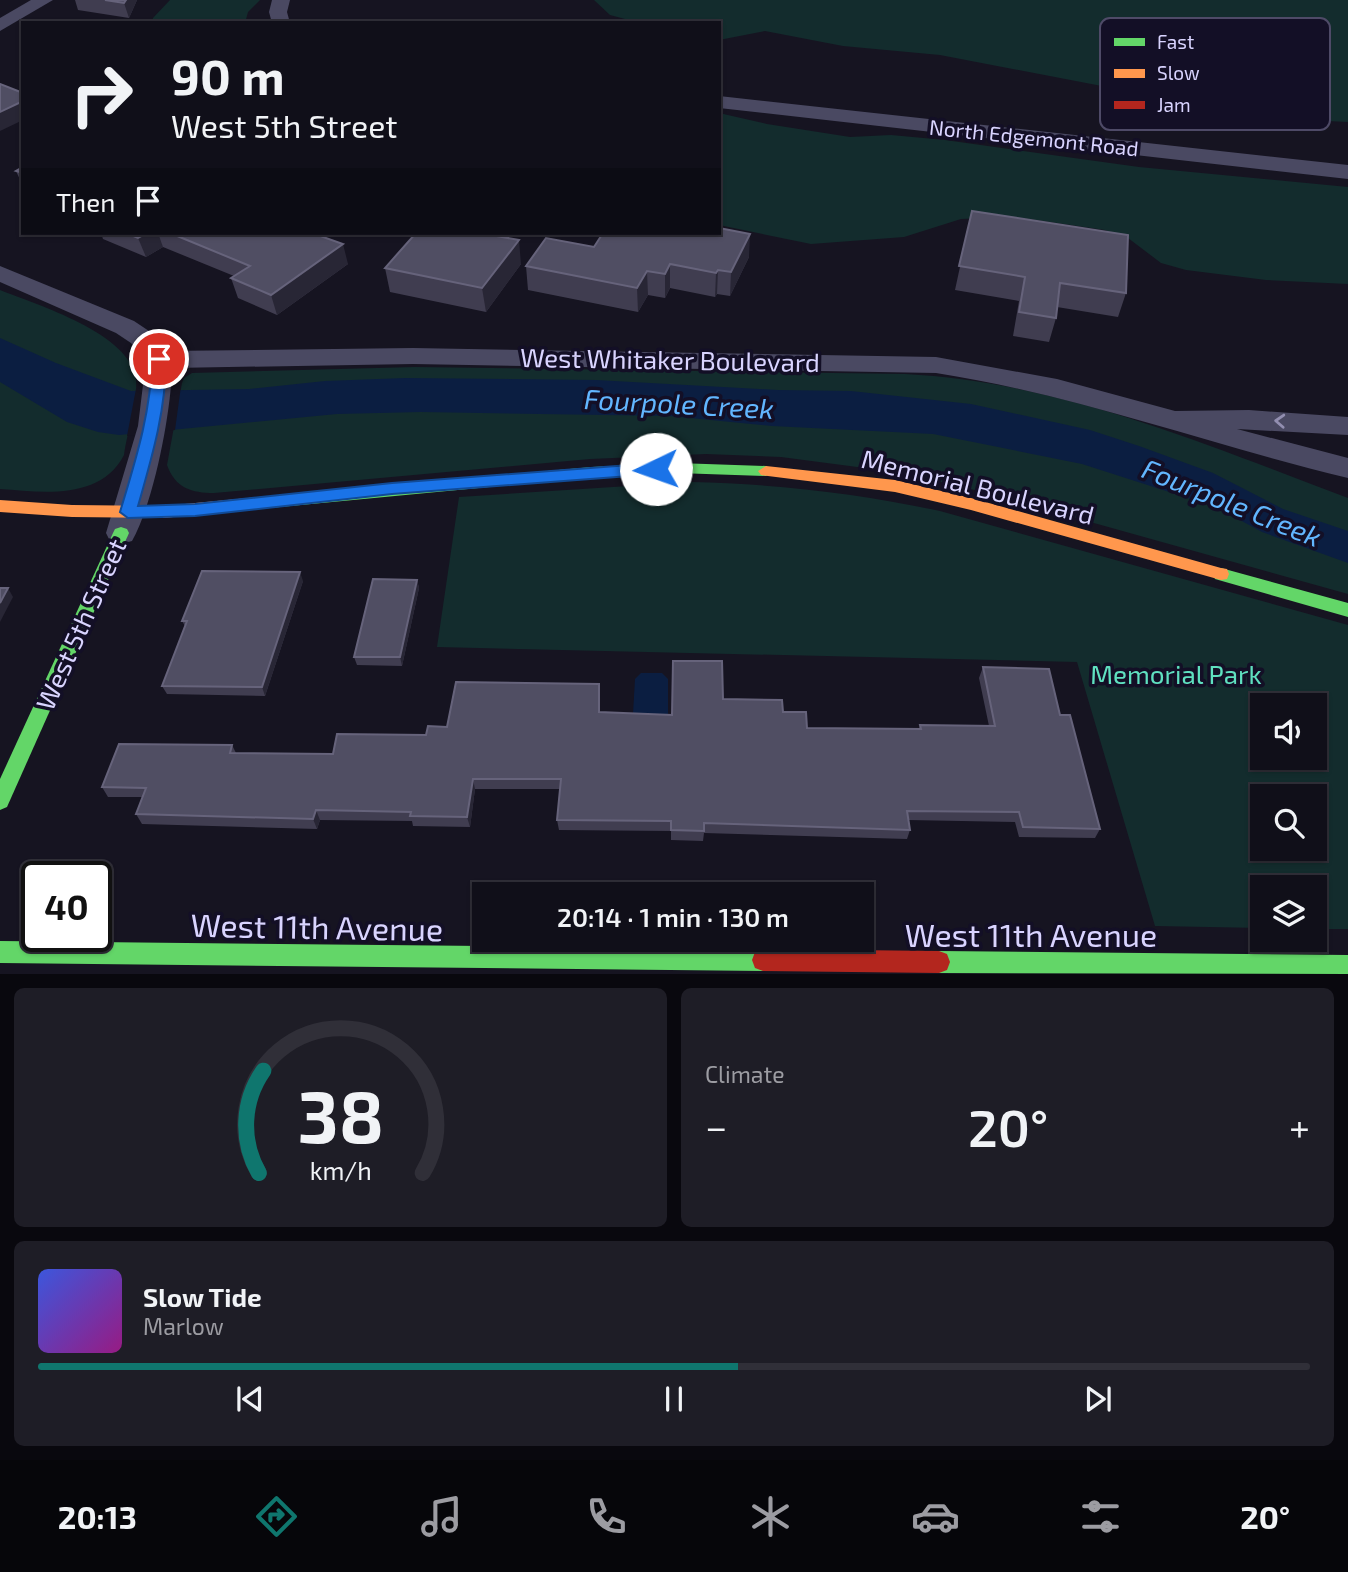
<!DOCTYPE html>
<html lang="en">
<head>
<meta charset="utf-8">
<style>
	body { margin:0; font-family:"Exo 2",sans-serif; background:#1e1d26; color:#f1f3f6; height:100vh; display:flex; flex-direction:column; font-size:26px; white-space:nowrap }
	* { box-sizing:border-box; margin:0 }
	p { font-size:23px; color:#9c9ca2 }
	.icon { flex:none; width:38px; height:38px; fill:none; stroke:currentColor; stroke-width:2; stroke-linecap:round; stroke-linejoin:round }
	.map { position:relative; height:974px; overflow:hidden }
	.panel { display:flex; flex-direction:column; gap:14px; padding:14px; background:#09080e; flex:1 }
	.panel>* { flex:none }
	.top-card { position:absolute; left:21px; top:21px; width:700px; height:214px; border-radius:0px; box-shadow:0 2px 5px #0004,0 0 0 2px #302f38; background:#100f19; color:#f1f3f6; overflow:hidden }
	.controls { position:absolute; left:1250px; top:693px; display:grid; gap:14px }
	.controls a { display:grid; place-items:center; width:77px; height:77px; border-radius:0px; background:#100f19; box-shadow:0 2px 5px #0004,0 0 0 2px #302f38; font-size:35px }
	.speed { position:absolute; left:21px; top:861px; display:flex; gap:14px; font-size:35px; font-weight:700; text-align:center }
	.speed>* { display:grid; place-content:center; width:91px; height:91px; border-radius:50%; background:#100f19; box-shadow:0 2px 5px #0004,0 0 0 2px #302f38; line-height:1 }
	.speed .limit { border:4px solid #111; border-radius:10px; background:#fff; color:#111 }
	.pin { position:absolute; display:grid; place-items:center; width:60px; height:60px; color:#fff; margin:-30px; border:4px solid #fff; border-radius:50%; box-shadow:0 2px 7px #0007 }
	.me { position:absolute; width:77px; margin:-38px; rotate:267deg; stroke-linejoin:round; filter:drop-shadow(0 0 5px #0008) }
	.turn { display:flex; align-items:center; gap:24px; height:147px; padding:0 35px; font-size:32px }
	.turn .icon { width:91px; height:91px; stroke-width:2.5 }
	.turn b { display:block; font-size:49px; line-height:60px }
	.then { display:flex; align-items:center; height:66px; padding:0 35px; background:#0003; gap:14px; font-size:26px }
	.big { font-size:52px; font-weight:600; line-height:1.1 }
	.panel .widget { flex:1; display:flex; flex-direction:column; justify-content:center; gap:10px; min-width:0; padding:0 24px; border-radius:10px; background:#1e1d26 }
	.panel .dial { align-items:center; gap:0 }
	.dial svg { height:182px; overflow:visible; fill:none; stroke:#302f38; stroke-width:7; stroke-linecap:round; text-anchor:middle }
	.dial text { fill:#f1f3f6; stroke:none }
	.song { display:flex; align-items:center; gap:21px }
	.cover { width:84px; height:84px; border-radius:10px; background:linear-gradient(135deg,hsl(230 70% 55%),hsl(310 70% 35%)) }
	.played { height:7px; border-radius:4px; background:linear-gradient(90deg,#0f766e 55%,#302f38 55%) }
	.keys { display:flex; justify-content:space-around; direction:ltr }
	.heat { display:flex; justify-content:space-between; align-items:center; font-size:38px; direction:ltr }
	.panel .tiles { flex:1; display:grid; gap:14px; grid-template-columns:1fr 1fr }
	.widget:last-child { grid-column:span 2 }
	.trip { position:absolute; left:472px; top:882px; width:402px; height:70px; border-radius:0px; background:#100f19; box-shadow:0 2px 5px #0004,0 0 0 2px #302f38; font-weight:600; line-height:70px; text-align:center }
	.menu { display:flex; height:112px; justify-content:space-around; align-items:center; background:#06060a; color:#9c9ca2 }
	.menu .icon { width:49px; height:49px }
	.menu .active { color:#0f766e }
	.menu b { font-size:32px; color:#f1f3f6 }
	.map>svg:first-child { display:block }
	.green { fill:#132c2d; fill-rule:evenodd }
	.water { fill:#0b1e41 }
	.pier { fill:#161421 }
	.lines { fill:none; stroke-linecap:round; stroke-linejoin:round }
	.street { fill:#4a4962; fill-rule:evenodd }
	.fast { fill:#63d668; fill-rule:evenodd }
	.slow { fill:#ff974d; fill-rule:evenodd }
	.jam { fill:#b3261e; fill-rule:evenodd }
	.wall { fill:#403d50 }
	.shaded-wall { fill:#282635 }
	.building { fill:#504e63; stroke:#66637b; stroke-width:2 }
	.oneway { stroke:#928eb0 }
	.route { fill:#1a73e8; stroke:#114b97; stroke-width:2 }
	.labels { text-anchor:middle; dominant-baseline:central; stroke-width:7; stroke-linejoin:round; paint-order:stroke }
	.far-street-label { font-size:21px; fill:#d9d4ff; stroke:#130f26 }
	.street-label { font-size:26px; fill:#d9d4ff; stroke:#130f26 }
	.park-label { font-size:26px; fill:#5fe0c0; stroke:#130f26 }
	.water-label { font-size:28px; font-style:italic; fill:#62b6ff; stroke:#130f26 }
	.near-street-label { font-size:32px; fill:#d9d4ff; stroke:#130f26 }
	.key { fill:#130f26; stroke:#4e4a67; stroke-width:2 }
	.key-label { font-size:19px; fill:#d9d4ff }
</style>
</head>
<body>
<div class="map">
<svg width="1348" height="974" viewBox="0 0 1348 974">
	<rect width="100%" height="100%" fill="#161421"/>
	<g class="green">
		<polygon points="170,0 260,0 248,12 245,23 152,23 153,18"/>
		<polygon points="594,0 1348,0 1348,122 1307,120 1147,92 1107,87 940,55 843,46 765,31 719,40 719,23 640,23 610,15"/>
		<polygon points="719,113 767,124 850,137 891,135 945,140 1139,167 1348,187 1348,284 1266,280 1186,270 1161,263 1128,238 1105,230 1029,219 1004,217 961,219 904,237 811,244 719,225"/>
		<path d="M0,290c37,15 131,43 136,90 2,20 -9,53 -12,75 -24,46 -82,37 -124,34z"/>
		<path d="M415,367l490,7c155,8 300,70 443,124v96l-365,-102 -80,-19 -122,-16 -75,-3 -116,5 -376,34c-22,0 -39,-5 -47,-28l15,-82 2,-5 8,-5z"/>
		<path d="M691,482c85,2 166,11 249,29l408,114v304h-34v-42h-52v41l-107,-2 -78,-264 -640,-15 22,-150zM1262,705h52v53h-52zM1262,796h52v53h-52z"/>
	</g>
	<g class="water">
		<polygon points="0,338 56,363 131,391 249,389 325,381 405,378 596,380 778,390 851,391 971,404 1090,430 1139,446 1213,473 1283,509 1348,531 1348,563 1262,532 1216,507 1082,464 933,434 772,426 670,416 421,412 337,414 119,435 98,432 67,422 0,382"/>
		<polygon points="641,673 662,673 668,679 668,715 660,720 633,714 635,679"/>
	</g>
	<polygon class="pier" points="181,386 175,430 127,436 136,389"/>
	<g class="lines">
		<g class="street">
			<polygon points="31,0 53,0 0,31 0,18"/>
			<polygon points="272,0 290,0 287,12 290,23 272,23 269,12"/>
			<polygon points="719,96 1348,165 1348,179 719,108"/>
			<path d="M0,266l134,55 15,10 17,20 247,-3 523,9 121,22 118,32 74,-1 99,7v18l-111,-6 111,29v20c-138,-33 -271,-83 -412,-105l-523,-9 -241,4c-1,45 -18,134 -40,173l-11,3 -11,-3 -4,-8 32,-107 8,-66 -15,-17 -15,-10 -116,-51z"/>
		</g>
		<g class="fast">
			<polygon points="677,463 766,466 774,471 766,476 677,473 592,477 259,509 251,503 259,497 592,467"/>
			<polygon points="121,527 127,529 129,533 7,807 0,810 0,779 113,533 115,529"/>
			<polygon points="1221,568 1348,603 1348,617 1215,579 1213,574 1215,569"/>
			<polygon points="0,941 763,949 771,952 774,960 771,968 763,971 0,963"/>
			<polygon points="939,951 1348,955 1348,974 939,973 931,970 928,962 931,954"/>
		</g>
		<g class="slow">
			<polygon points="766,466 895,480 971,498 1221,568 1227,569 1229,574 1227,579 1221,580 971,510 895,492 761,475 758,471"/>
			<polygon points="259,497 265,499 267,503 265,507 164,518 72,517 0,512 0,500 72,505 164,506"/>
		</g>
		<polygon class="jam" points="763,949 939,951 947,954 950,962 947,970 939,973 763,971 755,968 752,960 755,952"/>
	</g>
	<g class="wall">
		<polygon points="75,0 137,0 129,18 78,10"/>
		<polygon points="23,167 23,186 16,171"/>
		<polygon points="972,211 1126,293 1118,317 1057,307 1056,318 1049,342 1013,336 1019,301 955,290"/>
		<polygon points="101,233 312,233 348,264 277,315 238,298 231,278 234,276 163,247 146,257 103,239"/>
		<polygon points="749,257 730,296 717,294 715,297 670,288 665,298 648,295 638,312 528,290 526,266"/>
		<polygon points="521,264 486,312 390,292 385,268"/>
		<polygon points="417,580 419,588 402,666 357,665 354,657"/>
		<polygon points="303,581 265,696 167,694 162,686 185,626 182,621"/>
		<polygon points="983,667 1060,715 1100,829 1095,838 1019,837 1015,822 908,820 910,830 907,839 704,833 703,841 671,840 671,831 559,830 557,820 560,789 475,789 470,827 413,826 412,821 320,820 317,829 142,824 136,814 143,797 108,797 102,787 232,745 236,753 333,754 426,735 447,727 600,712 672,715 723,699 783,712 807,728 919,729 920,725 989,726 979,678"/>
	</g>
	<g class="shaded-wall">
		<polygon points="126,0 137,0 129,18 124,3"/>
		<polygon points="23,101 23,120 0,131 0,112"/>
		<polygon points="147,233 158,233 163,247 146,257 138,238"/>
		<polygon points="750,234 749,257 730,296 731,272"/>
		<polygon points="519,240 521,264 486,312 482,288"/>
		<polygon points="343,244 348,264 277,315 271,295"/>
		<polygon points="670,264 670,288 665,298 665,274"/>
		<polygon points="718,270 717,294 715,297 716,273"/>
		<polygon points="647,271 648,295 638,312 637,288"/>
		<polygon points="300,572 303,581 265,696 262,687"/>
		<polygon points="417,580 419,588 402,666 400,657"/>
		<polygon points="8,588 13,597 0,622 0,603"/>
		<polygon points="473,779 475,789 470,827 467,817"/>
		<polygon points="316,810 320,820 317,829 313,819"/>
	</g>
	<g class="building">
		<polygon points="105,0 126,0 124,3"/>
		<polygon points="0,84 23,93 23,101 0,112"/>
		<polygon points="23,167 23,173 16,171"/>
		<polygon points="972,211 1128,235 1126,293 1060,283 1056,318 1019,312 1025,277 959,266"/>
		<polygon points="719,228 750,234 731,272 718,270 716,273 670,264 665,274 647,271 637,288 526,266 546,238 594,247 603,233 719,233"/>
		<polygon points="126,233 147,233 138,238"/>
		<polygon points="170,233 312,233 343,244 271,295 231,278 250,266"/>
		<polygon points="416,233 480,233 519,240 482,288 385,268"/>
		<polygon points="202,571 300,572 262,687 162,686 187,621 182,621"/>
		<polygon points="373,579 417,580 400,657 354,657"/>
		<polygon points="0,588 8,588 0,603"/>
		<polygon points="673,661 722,661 723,699 782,700 783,712 806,712 807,728 921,729 920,725 995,726 983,667 1049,669 1060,715 1070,715 1100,829 1023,827 1019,812 907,811 910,830 704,823 704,831 671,830 671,821 557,820 561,779 473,779 467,817 410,816 411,812 316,810 313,819 136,814 146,788 102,787 119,744 232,745 230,753 333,754 337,734 426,735 428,726 447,727 456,682 599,684 599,712 672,715"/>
	</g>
	<defs><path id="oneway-chevron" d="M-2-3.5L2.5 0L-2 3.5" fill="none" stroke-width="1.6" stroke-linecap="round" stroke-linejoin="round" transform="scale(1.75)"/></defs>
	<use class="oneway" href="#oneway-chevron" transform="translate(1280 421) rotate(-177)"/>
	<path class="route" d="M159,355l7,4c0,51 -14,98 -28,147l57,-2 197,-21 264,-20 8,6 -8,5 -264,20 -197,22 -67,2 -8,-6c15,-50 31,-99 32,-153z"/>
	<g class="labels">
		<g class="far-street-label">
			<text transform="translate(1034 137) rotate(6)">North Edgemont Road</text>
		</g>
		<g class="street-label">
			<text transform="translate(670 359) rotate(1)">West Whitaker Boulevard</text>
			<text transform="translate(978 486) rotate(14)">Memorial Boulevard</text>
			<text transform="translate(80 624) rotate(-66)">West 5th Street</text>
		</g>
		<g class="park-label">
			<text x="1176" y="673">Memorial Park</text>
		</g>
		<g class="water-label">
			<text transform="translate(679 403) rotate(3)">Fourpole Creek</text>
			<text transform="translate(1232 502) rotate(22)">Fourpole Creek</text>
		</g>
		<g class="near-street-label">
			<text transform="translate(317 926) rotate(1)">West 11th Avenue</text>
			<text x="1031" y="934">West 11th Avenue</text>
		</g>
	</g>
	<rect x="1100" y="18" width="230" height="112" rx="10" class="key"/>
	<rect x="1114" y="38" width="31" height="8" fill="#63d668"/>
	<rect x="1114" y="69" width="31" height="9" fill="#ff974d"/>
	<rect x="1114" y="101" width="31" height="8" fill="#b3261e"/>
	<g class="key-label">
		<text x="1157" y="49">Fast</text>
		<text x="1157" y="80">Slow</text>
		<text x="1157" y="112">Jam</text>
	</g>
</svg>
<div class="controls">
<a><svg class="icon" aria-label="sound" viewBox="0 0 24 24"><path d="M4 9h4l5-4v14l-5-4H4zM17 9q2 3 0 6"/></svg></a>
<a><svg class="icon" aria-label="search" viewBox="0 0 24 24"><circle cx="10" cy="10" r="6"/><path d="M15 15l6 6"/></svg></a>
<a><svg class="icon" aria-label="layers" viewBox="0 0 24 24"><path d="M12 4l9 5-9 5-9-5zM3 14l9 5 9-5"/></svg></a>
</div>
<div class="speed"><div class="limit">40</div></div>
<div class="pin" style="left:159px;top:359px;background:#d93025"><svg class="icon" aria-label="arrive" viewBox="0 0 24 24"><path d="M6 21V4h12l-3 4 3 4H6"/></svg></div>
<svg class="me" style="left:656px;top:469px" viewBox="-20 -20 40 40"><circle r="19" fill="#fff"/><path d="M0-13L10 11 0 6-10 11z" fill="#1a73e8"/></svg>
<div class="trip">20:14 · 1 min · 130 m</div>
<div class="top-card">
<div class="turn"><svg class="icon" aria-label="right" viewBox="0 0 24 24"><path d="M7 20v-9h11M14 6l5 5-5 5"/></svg><div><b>90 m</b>West 5th Street</div></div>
<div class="then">Then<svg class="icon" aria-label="arrive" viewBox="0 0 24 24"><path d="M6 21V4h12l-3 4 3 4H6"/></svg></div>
</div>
</div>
<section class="panel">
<div class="tiles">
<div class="widget dial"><svg viewBox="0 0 100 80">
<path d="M14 69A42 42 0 1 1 86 69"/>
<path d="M14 69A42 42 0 0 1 16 24" stroke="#0f766e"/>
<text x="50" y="56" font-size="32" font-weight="700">38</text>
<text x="50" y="72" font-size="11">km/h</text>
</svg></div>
<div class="widget"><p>Climate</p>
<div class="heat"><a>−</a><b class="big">20°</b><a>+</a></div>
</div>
<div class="widget">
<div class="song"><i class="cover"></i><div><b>Slow Tide</b><p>Marlow</p></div></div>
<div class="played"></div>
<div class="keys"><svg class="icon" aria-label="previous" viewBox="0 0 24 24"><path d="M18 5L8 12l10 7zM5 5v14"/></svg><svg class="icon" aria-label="pause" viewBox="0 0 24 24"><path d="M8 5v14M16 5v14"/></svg><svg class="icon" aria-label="next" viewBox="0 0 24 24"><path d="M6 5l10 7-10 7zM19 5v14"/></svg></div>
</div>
</div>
</section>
<nav class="menu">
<b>20:13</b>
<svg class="icon active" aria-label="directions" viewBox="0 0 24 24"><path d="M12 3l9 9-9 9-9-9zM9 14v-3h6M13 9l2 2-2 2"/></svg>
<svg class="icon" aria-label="music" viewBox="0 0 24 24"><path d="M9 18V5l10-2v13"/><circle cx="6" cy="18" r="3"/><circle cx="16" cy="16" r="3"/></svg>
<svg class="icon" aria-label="phone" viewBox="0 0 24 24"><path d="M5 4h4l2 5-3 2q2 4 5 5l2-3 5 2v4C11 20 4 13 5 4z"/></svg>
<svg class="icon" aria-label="climate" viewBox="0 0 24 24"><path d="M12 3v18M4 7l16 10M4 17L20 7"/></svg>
<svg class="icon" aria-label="car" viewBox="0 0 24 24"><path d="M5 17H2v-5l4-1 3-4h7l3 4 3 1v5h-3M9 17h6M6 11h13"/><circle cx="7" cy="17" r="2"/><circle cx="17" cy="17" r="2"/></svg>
<svg class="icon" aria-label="filters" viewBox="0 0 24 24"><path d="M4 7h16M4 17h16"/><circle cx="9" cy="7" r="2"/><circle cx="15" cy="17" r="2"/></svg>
<b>20°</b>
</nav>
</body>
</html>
